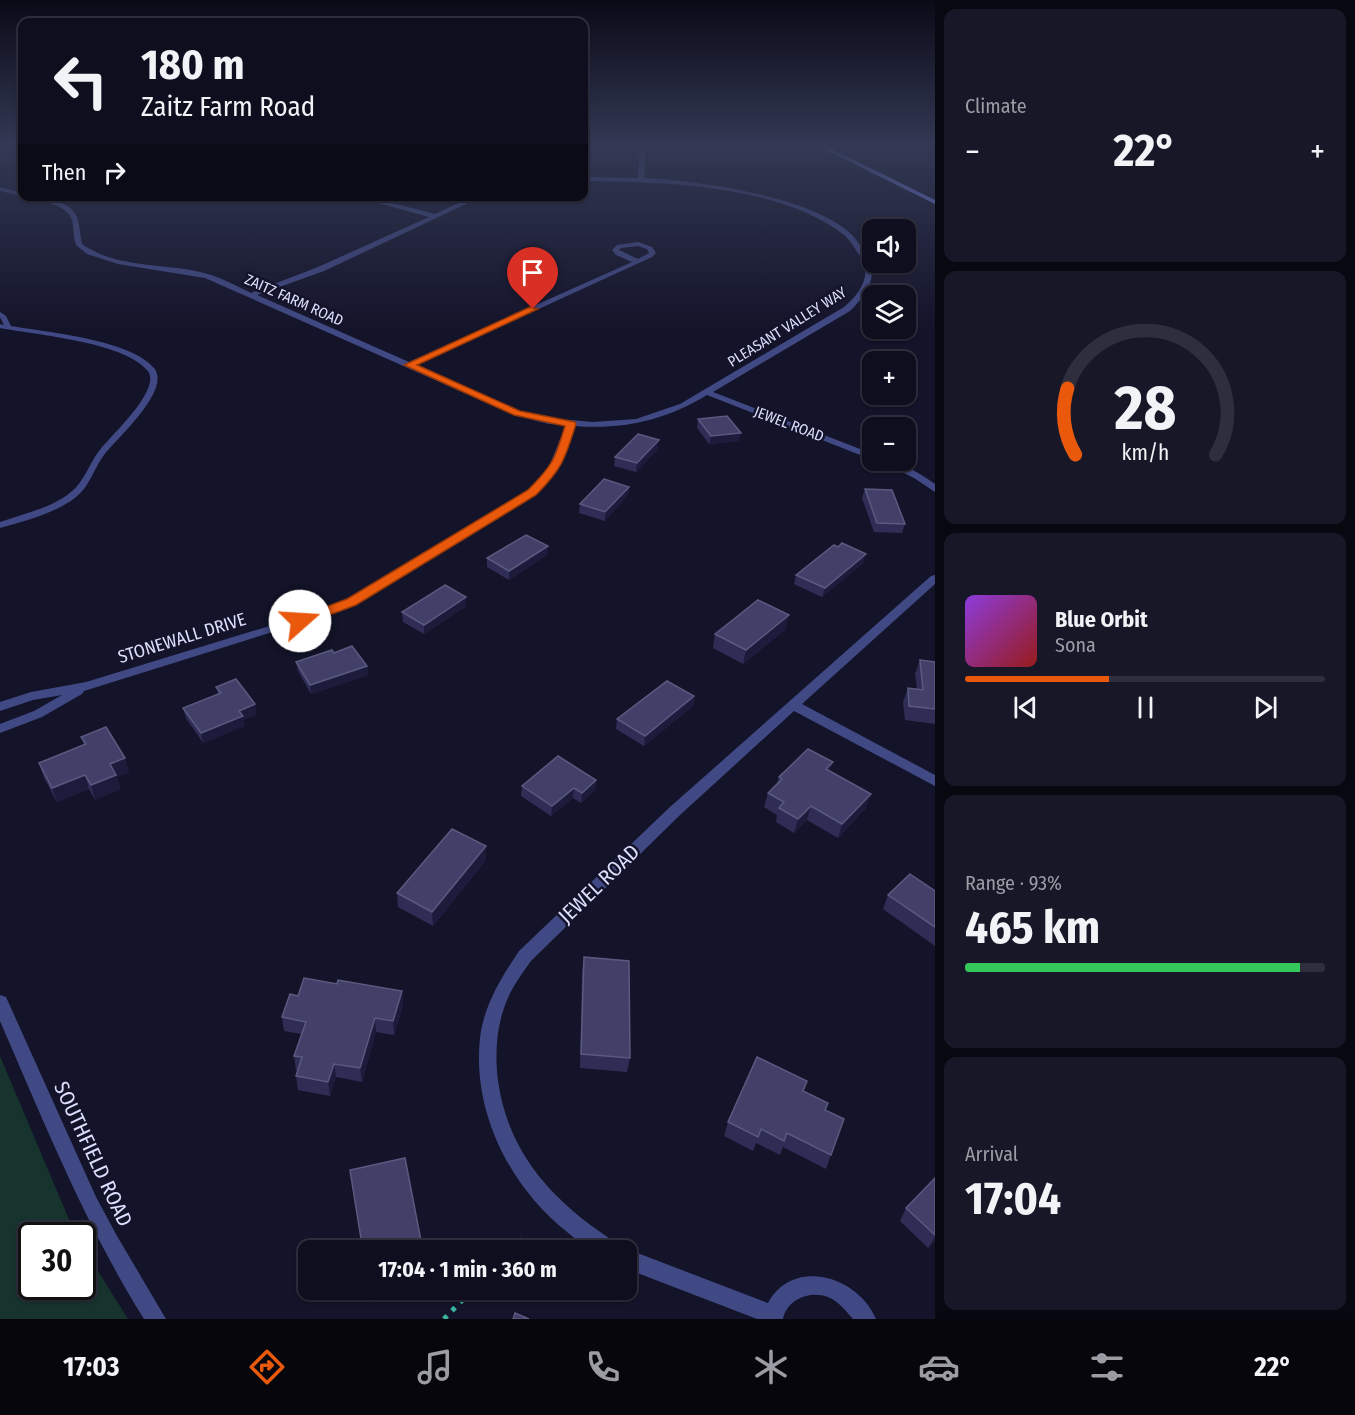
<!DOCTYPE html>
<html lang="en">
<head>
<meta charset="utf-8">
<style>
	body { margin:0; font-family:"Fira Sans Condensed",sans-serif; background:#171728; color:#f1f3f6; height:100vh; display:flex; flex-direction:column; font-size:22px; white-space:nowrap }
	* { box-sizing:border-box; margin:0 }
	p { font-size:20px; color:#9b9ca4 }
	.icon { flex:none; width:33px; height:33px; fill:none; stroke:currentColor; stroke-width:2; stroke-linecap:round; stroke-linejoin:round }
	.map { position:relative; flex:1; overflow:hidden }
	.side { display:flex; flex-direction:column; gap:9px; padding:9px; background:#080811; width:420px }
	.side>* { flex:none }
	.hud { position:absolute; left:18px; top:18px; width:570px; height:183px; border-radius:12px; box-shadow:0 2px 4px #0004,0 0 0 2px #2e2e3d; background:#0e0e1f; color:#f1f3f6; overflow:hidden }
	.tools { position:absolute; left:862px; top:219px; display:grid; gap:12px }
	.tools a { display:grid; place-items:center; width:54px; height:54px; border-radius:12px; background:#0e0e1f; box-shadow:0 2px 4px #0004,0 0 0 2px #2e2e3d; font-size:30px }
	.speed { position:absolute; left:18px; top:1222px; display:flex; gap:12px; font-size:30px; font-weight:700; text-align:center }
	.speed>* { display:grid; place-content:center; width:78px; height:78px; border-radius:50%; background:#0e0e1f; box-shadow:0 2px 4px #0004,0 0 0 2px #2e2e3d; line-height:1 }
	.speed .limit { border:3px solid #111; border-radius:9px; background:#fff; color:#111 }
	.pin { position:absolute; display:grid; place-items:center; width:51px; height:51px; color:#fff; margin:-62px -26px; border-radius:50% 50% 50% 0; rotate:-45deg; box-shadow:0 0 6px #0007 }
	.pin .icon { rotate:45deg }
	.me { position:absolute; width:66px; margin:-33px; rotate:71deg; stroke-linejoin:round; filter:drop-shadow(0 0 4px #0008) }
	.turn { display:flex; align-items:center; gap:21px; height:126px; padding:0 24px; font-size:27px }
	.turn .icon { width:78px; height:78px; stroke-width:2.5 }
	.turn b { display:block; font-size:42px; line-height:51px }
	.then { display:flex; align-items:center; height:57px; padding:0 24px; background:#0003; gap:12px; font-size:22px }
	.big { font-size:45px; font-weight:700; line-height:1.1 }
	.side .widget { flex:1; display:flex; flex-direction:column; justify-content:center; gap:9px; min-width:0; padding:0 21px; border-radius:12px; background:#171728 }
	.side .dial { align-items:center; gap:0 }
	.dial svg { height:156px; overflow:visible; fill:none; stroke:#2e2e3d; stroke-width:7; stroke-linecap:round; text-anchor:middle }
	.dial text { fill:#f1f3f6; stroke:none }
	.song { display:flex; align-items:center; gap:18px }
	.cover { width:72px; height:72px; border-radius:9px; background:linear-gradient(135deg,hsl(270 70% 55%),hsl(0 70% 35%)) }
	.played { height:6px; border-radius:3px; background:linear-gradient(90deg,#ea580c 40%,#2e2e3d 40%) }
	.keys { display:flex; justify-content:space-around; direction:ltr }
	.heat { display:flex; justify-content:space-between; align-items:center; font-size:33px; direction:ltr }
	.charge { height:9px; border-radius:4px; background:linear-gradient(90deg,#34c759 93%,#2e2e3d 0) }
	.trip { position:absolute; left:298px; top:1240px; width:339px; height:60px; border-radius:12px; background:#0e0e1f; box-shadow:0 2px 4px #0004,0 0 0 2px #2e2e3d; font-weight:700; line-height:60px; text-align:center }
	.tabs { display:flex; height:96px; justify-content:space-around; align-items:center; background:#06060c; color:#9b9ca4 }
	.tabs .icon { width:42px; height:42px }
	.tabs .selected { color:#ea580c }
	.tabs b { font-size:27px; color:#f1f3f6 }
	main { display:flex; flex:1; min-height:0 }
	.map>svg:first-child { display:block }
	.green { fill:#16332e }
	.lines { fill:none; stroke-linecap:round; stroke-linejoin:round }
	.path { stroke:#3ab49b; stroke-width:5; stroke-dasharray:4.5 7; stroke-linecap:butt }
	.lane { fill:#414985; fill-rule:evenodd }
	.street { fill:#414985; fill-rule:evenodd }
	.secondary { fill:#7b8af6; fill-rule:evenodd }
	.wall { fill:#2f2d56 }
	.shaded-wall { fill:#1c1b3c }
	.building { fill:#424068; stroke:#5a597f; stroke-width:1.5 }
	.route { fill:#ea580c; stroke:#983908; stroke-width:1.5 }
	.labels { text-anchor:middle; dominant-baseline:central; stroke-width:5; stroke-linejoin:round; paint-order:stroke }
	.far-street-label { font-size:15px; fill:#dddefd; stroke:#131329 }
	.street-label { font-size:18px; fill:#dddefd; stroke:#131329 }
	.near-street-label { font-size:21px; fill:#dddefd; stroke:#131329 }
</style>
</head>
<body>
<main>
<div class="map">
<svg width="935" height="1319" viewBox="0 0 935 1319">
	<rect width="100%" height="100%" fill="#131329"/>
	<polygon class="green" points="0,1056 76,1236 32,1236 32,1287 82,1287 83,1247 128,1319 0,1319"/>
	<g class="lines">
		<g class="path">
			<polyline points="511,1251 526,1235"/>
			<polyline points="444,1319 472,1290"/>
		</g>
		<path class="lane" d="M0,312l6,4 5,10c36,6 120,14 143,42 18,22 -37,70 -50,87 -10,13 -14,31 -28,42 -20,16 -51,24 -76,31v-6c23,-8 52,-14 71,-30 13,-10 18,-28 28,-41 11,-15 65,-63 48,-81 -24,-28 -110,-35 -147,-42v-4l4,1 -4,-8z"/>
		<g class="street">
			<path d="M640,145h6l-2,33c55,3 165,18 206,55 6,5 10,13 15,19 16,21 2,43 -15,59l-137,81 160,62v6l-166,-65c-41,25 -84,35 -132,31 -9,27 -18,49 -39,68l-193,116 -259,81 -2,3 -40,23 -42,16v-9l34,-13 28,-16 -29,5 -33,11v-9l31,-10 55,-10 249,-76 193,-116 20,-21 18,-44 -17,-1 -35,-9 -309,-137 -87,-14 -31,-10 -11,-9c-3,-8 -2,-17 -4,-25 -5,-17 -34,-18 -48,-24 17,0 49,4 54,24 2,8 2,16 4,24 37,26 84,18 126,30 14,4 29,12 43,19l67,-26 111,-50 -76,-21h12l70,18 39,-18h9l-159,75 -67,24 152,67 223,-100 -16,-7 -4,-5 5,-5 21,-3 14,5 4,6 -4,4 -236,108 104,46 29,7 44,4 43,-3 44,-15 164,-97c17,-14 30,-34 14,-54 -4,-6 -9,-14 -14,-18 -66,-51 -181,-53 -260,-54v-4l54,1zM638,246l9,3 2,4 -11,6 -19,-9 2,-2z"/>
			<polygon points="0,187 22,193 23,196 0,191"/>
			<path d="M878,460c21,0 40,12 57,24v8l-21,-14z"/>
			<path d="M935,575v9l-133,120 133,71v11l-141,-75 -114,104 -149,146c-11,15 -21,29 -27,47 -8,23 -9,49 -6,73 11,76 58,123 120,163l3,7c-8,0 -21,2 -28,0 -9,-4 -18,-13 -26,-19 -57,-45 -95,-120 -87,-194 4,-33 21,-60 39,-87l151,-144 261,-231z"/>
			<path d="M0,995l6,2 90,200 21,39 49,83h-22c-59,-94 -100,-197 -144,-298z"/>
			<path d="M627,1249l141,54c25,-46 90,-27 108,16h-23c-7,-8 -15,-18 -25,-22 -18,-7 -41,2 -45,22h-26l-130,-50v-18h-4z"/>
		</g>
		<polygon class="secondary" points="816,145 824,145 935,200 935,204"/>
	</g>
	<g class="wall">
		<polygon points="698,419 739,441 709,444 697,428"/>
		<polygon points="658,449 636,472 614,466 615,457"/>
		<polygon points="629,487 628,495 605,521 579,513 580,504"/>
		<polygon points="865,489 905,524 902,533 874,532 862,498"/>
		<polygon points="548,546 547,555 509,580 487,567 487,558"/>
		<polygon points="863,563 822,597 794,584 796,575"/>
		<polygon points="466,597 466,606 424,634 403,622 402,612"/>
		<polygon points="786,629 743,664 713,648 715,634"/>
		<polygon points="334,653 367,666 368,675 311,694 298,671 296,662"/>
		<polygon points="920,660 935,662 935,724 905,720 903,702 908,688 917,689 915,674"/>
		<polygon points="216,687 257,714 243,720 244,726 203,743 186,718 183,708 218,694"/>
		<polygon points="694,696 693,706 644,746 616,729 617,719"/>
		<polygon points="81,737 125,758 129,772 117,777 120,789 95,800 89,789 57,802 44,778 39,763 84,745"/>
		<polygon points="830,772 866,808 838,838 807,820 794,833 776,822 777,815 764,807 768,793 777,783 779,777"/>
		<polygon points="596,780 595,790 581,803 573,798 551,816 521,796 522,786"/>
		<polygon points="486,860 433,926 398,907 397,893"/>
		<polygon points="935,891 935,946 883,909 888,895"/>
		<polygon points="584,957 630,1058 627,1072 580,1068 582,971"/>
		<polygon points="337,984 402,991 403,1005 394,1035 376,1032 362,1082 336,1077 330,1096 298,1090 296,1076 298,1070 296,1070 294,1056 301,1034 284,1031 282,1017"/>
		<polygon points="803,1091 825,1110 831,1155 826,1169 783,1147 780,1155 756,1143 753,1151 724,1136 728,1122"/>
		<polygon points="935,1178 935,1241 928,1248 900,1221 906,1208"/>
	</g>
	<g class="shaded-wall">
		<polygon points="741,433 739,441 709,444 711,436"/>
		<polygon points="659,440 658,449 636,472 637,463"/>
		<polygon points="629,487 628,495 605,521 605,512"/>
		<polygon points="548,546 547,555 509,580 509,571"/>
		<polygon points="866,554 863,563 822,597 825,588"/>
		<polygon points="466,597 466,606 424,634 424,625"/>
		<polygon points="789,615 786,629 743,664 746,650"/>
		<polygon points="367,666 368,675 311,694 310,685"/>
		<polygon points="694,696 693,706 644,746 645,736"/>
		<polygon points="255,704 257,714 243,720 244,726 203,743 201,733 239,711"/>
		<polygon points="125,758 129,772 117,777 120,789 95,800 91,785 110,764"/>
		<polygon points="833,762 828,777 826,769"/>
		<polygon points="85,775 89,789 57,802 52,788"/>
		<polygon points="596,780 595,790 581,803 582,793"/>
		<polygon points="574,788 573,798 551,816 552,806"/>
		<polygon points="871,794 866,808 838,838 842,824"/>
		<polygon points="811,806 807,820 794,833 798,819"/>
		<polygon points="486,846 486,860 433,926 432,912"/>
		<polygon points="402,991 403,1005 394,1035 393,1021"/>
		<polygon points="375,1018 376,1032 362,1082 360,1068"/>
		<polygon points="334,1064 336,1077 330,1096 328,1082"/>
		<polygon points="935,1237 935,1241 928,1248"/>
		<polygon points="373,1290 426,1290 370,1303 369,1291"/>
	</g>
	<g class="building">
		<polygon points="727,416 741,433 711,436 698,419"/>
		<polygon points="638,434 659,440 637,463 615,457"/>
		<polygon points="604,479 629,487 605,512 580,504"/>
		<polygon points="865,489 892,490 905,524 877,523"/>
		<polygon points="526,535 548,546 509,571 487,558"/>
		<polygon points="842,543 866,554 825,588 796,575 834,545 838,547"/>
		<polygon points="445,585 466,597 424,625 402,612"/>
		<polygon points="758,600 789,615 746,650 715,634"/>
		<polygon points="352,646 367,666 310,685 296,662 332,650 334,653"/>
		<polygon points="920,660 935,662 935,709 909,706 908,688 923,690"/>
		<polygon points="236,679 255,704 239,711 243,716 201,733 183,708 221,693 216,687"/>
		<polygon points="667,681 694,696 645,736 617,719"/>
		<polygon points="106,727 125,758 110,764 116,775 91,785 85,775 52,788 39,763 86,744 81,737"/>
		<polygon points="808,749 833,762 826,769 871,794 842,824 811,806 798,819 779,808 784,802 768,793 782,779 779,777"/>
		<polygon points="558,756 596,780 582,793 574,788 552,806 522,786"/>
		<polygon points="452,829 486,846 432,912 397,893"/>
		<polygon points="910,874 935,891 935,927 888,895"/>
		<polygon points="584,957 629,961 630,1058 581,1054"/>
		<polygon points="304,978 337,984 338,980 402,991 393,1021 375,1018 360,1068 334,1064 328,1082 296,1076 302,1057 294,1056 306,1022 282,1017 290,994 298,996"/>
		<polygon points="757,1057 807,1081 803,1091 828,1103 825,1110 844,1119 831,1155 787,1133 784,1141 761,1129 758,1137 728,1122"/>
		<polygon points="405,1158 423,1251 363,1251 350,1170"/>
		<polygon points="935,1178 935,1235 906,1208"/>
		<polygon points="515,1313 529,1319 513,1319"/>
	</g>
	<linearGradient id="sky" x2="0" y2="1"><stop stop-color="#0a0a17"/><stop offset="0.44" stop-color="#333954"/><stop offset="1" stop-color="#333954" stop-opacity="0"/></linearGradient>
	<rect width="935" height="330" fill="url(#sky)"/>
	<path class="route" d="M530,307l8,2 -121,56 103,46 55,11 1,2c-11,35 -14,45 -40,71l-180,110 -51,19h-9l-2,-3 2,-3 51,-19 181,-109c25,-25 27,-31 37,-64l-51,-11 -110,-50z"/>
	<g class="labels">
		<g class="far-street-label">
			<text transform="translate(294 300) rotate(24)">ZAITZ FARM ROAD</text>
			<text transform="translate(787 327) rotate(-32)">PLEASANT VALLEY WAY</text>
			<text transform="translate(789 424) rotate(21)">JEWEL ROAD</text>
		</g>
		<g class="street-label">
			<text transform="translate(182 638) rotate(-17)">STONEWALL DRIVE</text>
		</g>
		<g class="near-street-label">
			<text transform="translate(599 884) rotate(-44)">JEWEL ROAD</text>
			<text transform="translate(93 1154) rotate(65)">SOUTHFIELD ROAD</text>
		</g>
	</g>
</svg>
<div class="tools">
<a><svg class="icon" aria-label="sound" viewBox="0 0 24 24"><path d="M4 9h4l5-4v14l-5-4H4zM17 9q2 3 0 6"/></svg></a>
<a><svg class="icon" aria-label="layers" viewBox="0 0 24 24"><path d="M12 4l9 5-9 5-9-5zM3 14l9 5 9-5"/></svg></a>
<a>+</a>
<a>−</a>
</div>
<div class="speed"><div class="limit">30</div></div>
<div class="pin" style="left:533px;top:309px;background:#d93025"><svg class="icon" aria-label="arrive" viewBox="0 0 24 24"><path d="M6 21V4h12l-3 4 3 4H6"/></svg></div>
<svg class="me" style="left:300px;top:621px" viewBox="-20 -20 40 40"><circle r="19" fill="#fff"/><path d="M0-13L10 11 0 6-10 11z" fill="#ea580c"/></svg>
<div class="trip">17:04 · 1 min · 360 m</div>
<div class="hud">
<div class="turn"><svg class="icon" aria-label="left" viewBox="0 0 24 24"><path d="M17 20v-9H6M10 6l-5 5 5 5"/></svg><div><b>180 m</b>Zaitz Farm Road</div></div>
<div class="then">Then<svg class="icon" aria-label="right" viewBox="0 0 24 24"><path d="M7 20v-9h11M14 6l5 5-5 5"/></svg></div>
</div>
</div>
<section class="side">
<div class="widget"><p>Climate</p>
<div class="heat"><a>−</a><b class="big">22°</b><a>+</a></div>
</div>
<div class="widget dial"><svg viewBox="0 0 100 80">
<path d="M14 69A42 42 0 1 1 86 69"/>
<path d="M14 69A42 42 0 0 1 10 35" stroke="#ea580c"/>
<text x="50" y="56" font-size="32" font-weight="700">28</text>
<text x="50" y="72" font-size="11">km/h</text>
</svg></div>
<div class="widget">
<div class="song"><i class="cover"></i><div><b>Blue Orbit</b><p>Sona</p></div></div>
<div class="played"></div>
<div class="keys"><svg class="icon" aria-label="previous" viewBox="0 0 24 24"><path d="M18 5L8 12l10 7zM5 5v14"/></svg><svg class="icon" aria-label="pause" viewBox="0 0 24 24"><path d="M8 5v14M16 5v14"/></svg><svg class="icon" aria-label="next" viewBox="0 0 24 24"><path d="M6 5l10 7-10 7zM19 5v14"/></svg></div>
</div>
<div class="widget"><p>Range · 93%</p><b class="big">465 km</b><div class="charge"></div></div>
<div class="widget"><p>Arrival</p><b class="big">17:04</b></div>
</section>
</main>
<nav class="tabs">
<b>17:03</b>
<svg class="icon selected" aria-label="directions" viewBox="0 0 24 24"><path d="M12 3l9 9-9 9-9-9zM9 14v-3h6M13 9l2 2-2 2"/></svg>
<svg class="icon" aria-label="music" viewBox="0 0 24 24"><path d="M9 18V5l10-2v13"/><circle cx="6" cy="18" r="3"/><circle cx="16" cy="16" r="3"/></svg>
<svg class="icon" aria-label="phone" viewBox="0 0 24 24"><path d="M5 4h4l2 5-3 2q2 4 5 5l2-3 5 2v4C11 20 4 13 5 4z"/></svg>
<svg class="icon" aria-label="climate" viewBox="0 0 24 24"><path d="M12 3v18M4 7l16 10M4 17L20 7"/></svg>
<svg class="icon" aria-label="car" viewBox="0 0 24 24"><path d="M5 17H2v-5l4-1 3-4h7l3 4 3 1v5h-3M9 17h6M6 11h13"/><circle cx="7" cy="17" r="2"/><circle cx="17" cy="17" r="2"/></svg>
<svg class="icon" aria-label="filters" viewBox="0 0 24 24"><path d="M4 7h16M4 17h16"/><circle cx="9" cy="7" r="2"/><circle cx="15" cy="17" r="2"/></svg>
<b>22°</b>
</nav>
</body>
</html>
